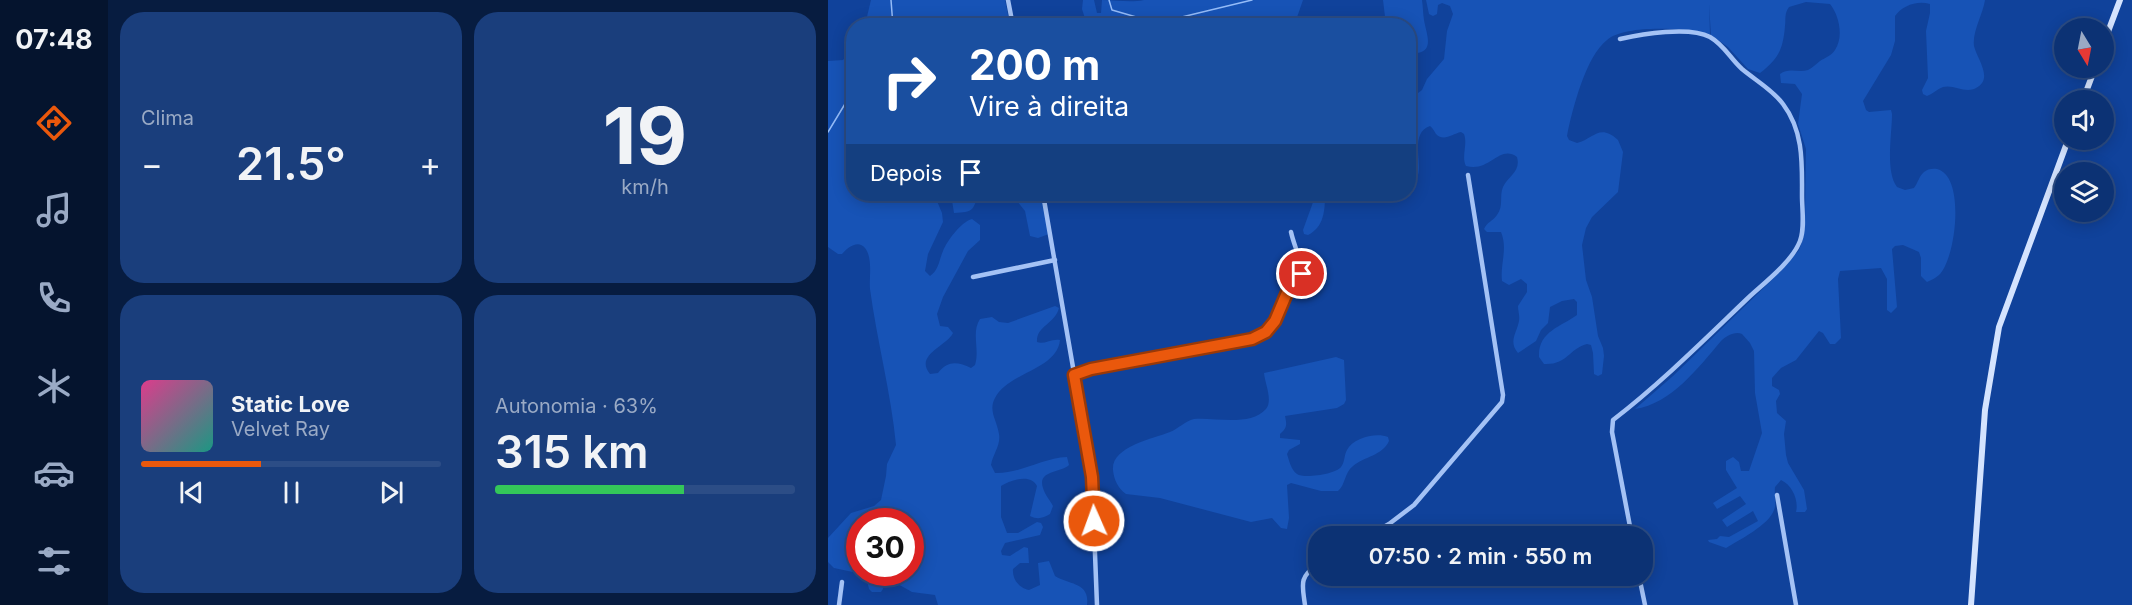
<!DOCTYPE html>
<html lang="pt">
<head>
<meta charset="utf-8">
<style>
	body { margin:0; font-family:Inter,sans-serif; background:#1a3e7c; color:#f1f3f6; height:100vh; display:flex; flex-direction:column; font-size:22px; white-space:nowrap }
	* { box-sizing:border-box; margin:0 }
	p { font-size:20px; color:#9aaac5 }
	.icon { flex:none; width:33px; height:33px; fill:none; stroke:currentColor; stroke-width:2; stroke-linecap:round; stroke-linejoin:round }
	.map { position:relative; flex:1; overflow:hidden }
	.sheet { display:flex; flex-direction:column; gap:12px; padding:12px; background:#071c40; width:720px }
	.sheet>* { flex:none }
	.hud { position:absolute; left:18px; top:18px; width:570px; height:183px; border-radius:24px; box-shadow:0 3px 15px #0003,0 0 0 2px #2c4d86; background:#1a4fa0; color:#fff; overflow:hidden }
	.needle { width:39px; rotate:170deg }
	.buttons { position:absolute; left:1226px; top:18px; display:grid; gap:12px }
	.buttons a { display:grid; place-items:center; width:60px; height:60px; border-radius:50%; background:#0c3274; box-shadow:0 3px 15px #0003,0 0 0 2px #2c4d86; font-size:30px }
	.speed { position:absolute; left:18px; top:508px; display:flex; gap:12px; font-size:30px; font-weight:700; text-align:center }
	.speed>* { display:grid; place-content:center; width:78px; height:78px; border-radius:50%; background:#0c3274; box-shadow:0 3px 15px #0003,0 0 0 2px #2c4d86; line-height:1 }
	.speed .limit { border:9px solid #d22; background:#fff; color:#111 }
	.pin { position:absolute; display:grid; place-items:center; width:51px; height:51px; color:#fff; margin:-26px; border:3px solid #fff; border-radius:50%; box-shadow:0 2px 6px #0007 }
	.me { position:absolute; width:66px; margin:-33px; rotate:358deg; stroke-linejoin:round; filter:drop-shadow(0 0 4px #0008) }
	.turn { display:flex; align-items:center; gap:21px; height:126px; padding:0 24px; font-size:27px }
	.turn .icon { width:78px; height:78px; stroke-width:2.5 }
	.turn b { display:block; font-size:42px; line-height:51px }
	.then { display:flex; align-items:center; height:57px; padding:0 24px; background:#0003; gap:12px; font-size:22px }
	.big { font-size:45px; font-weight:600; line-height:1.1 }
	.sheet .card { flex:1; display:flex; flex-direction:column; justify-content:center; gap:9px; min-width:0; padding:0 21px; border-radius:24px; background:#1a3e7c }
	.sheet .dial { align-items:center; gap:0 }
	.dial b { font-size:78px; line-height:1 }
	.song { display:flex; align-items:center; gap:18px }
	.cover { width:72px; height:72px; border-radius:9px; background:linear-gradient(135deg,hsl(330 70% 55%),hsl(170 70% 35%)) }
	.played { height:6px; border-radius:3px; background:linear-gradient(90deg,#ea580c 40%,#2c4d86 40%) }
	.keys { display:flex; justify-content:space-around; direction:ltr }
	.heat { display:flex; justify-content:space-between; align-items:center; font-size:33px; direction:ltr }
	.charge { height:9px; border-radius:4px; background:linear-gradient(90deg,#34c759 63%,#2c4d86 0) }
	.sheet .tiles { flex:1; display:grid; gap:12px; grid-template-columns:repeat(2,1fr) }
	.trip { position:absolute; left:480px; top:526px; width:345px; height:60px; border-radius:24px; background:#0c3274; box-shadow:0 3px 15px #0003,0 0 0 2px #2c4d86; font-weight:600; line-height:60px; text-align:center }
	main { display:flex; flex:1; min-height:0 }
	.tab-bar { display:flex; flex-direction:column; width:108px; justify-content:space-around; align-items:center; background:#05142e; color:#9aaac5 }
	.tab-bar .icon { width:42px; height:42px }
	.tab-bar .active { color:#ea580c }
	.tab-bar b { font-size:27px; color:#f1f3f6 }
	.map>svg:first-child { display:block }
	.green { fill:#1753b6 }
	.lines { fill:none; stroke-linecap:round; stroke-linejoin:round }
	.stream { stroke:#95bcf8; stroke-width:1.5 }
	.street { stroke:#a4c2f5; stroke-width:4.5 }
	.secondary { stroke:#d4e3fe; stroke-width:6 }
	.route-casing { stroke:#983908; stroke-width:15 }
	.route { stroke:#ea580c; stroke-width:10 }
</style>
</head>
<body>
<main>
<nav class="tab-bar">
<b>07:48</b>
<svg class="icon active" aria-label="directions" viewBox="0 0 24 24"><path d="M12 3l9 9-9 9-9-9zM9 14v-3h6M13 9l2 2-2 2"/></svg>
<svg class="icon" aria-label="music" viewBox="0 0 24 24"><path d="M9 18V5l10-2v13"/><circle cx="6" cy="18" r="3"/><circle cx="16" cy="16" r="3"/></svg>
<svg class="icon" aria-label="phone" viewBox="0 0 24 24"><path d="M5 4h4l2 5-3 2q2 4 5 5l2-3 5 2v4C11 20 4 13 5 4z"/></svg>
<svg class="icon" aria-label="climate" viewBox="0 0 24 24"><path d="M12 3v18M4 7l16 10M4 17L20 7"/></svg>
<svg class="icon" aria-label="car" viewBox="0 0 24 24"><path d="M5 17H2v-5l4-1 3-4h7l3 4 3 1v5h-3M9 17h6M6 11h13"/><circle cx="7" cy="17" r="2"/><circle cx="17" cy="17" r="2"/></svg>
<svg class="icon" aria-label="filters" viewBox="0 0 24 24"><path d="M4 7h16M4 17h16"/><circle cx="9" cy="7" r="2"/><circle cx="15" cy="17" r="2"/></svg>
</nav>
<section class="sheet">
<div class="tiles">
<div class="card"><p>Clima</p>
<div class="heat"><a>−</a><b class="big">21.5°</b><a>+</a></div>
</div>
<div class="card dial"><b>19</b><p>km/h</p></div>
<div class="card">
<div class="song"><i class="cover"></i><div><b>Static Love</b><p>Velvet Ray</p></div></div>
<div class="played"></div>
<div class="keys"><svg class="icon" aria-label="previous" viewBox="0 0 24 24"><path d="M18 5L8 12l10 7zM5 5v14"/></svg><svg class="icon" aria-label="pause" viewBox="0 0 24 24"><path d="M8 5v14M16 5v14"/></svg><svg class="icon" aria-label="next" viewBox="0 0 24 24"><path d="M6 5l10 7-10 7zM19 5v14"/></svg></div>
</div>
<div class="card"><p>Autonomia · 63%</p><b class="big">315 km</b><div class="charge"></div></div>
</div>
</section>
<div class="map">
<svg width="1304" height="605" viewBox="0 0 1304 605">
	<rect width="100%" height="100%" fill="#10429b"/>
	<g class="green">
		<polygon points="43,0 177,0 182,25 37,25"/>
		<path d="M255,0h11l3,13h4l1,-13c15,0 28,3 42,0h159l-9,26 -34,-1 -3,-3 -4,-1 -13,5 -153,-1 -5,-16z"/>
		<path d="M555,0h39c1,7 1,14 2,20 2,13 11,31 -7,33 -8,-7 -9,-17 -9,-27l-22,-1z"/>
		<path d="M598,0h559c-2,14 -13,32 -11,46 3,13 20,33 2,42 -11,6 -22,-4 -33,-1 -6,2 -10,7 -16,9l-4,-2 -1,-4 6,-12 -2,-47 4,-18v-9c-13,-4 -28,2 -35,12v25l-4,14 -28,46 3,9 3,2 22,-2 1,4c0,20 -7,57 5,73l8,3 9,-2c4,-5 5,-12 10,-16 3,-3 9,-4 13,-3 29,7 19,90 2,106 -3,3 -8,5 -12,7l-6,-6v-18l-2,-6 -16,-7 -8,1 -3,3 5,58 -6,6 -4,-3v-31l-6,-11 -41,3 -2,8 3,59 -6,6h-5l-7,-11 -4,-2 -23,29 -15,8 -9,10v8l7,4 1,4 -4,7 1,12 9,8 -2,13 2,21 2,8 16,27 3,19 -2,3h-9c3,-12 -4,-27 -15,-32l-6,7c-1,8 2,16 -1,23 -5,15 -35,30 -48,38l-17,-6 -1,-2 9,-1 3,-3 9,1 29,-16 -5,-10 -26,16 -5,-7 24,-16 -6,-8 -23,13 -4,-6 24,-15 -11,-18v-9l7,-4 6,5 2,9h8l13,-38 -7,-40 -1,-42 -4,-8 -8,-9c-7,-3 -16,2 -21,7 -22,26 -50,63 -86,68l38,-33 111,-108 15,-18 4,-11 2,-18 1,-72 -8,-25 4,-30 -7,-10 -14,-1 -1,-9c9,-7 18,-1 28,-4 4,-2 8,-6 12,-9 5,-3 12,-6 15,-11 9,-13 4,-35 -5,-46l-24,-2 -17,5c-5,7 -3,12 -4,19 -2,24 -7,33 -25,47l-12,-4 -20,-22 -17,-12 -2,-31 1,31c-22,-7 -84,-11 -103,5 -21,16 -35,70 -40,96l2,4 8,3c17,-4 22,-20 41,-3l5,12 -5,40 -26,25 -6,11 -4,17 4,35 6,17 6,39 5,12 1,8 -2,18 -4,2 -4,-2 -1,-21 -2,-8 -4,-1c-19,5 -19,21 -43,20l-5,-7c-1,-26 22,-30 38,-42v-13l-3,-3 -12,2 -12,6 -2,16 -7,7 -5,11 -18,12c-10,-12 -1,-20 1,-32 1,-5 -1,-10 -1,-15l9,-14v-8l-6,-5 -12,6 -7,-4c-2,-17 6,-32 -1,-49h-14l-3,-3c3,-7 9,-8 13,-14 7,-9 2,-19 6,-28 6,-12 18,-15 14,-30 -18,-13 -27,16 -51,9 -5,-10 2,-21 -2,-32l-3,-2c-9,2 -17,10 -25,2 -2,-3 -3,-6 -6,-8 -20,7 -8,34 -12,49 -2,5 -6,8 -9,11l-1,-92 10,-1 4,-3 5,-11 17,-20 3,-28 6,-17 -3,-8 -8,-3 -4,2 -1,9 -4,2 -4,-2z"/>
		<path d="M25,49l1,145h80l8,19 1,9 -15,32 -3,17 5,5c9,-6 9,-16 13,-25 4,-10 18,-29 29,-32l8,6v15l-12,11 -25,46 -6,17 3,12 8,1 5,6c-6,13 -39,22 -23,41l8,-1c10,-13 20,-11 33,-5l4,-3c5,-16 -4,-32 5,-46l12,-2 7,5 9,1 47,-17 4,2c-4,16 -23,18 -22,34 7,3 15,-4 23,-2 -3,30 -52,32 -65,58 -7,13 2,22 4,36 2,11 -6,20 -8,31l4,8c25,1 47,-15 72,-16l2,8c-8,8 -32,5 -26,23 2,7 7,12 10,18l-3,8c-7,4 -12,6 -20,2l7,-30c-6,-13 -26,-6 -36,0v31l6,16h11l19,-11 4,1 2,4 -3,8 -35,8 -4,8 1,4 8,1 14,-9 4,1 1,15h-9l-7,6c-1,10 6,19 16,21l11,-5 -2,-22 11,-2 6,15c14,9 35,6 32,29h-149l-3,-10 -23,-3 -16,-9 -2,-10h16v-51h-50v51h28c-5,6 -2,13 -7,19h-9l-3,-3 -3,-13 -4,-2 -28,-6 -6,-6v-24l23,-25 23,-7 7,-6 5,-24 1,-12 9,-19c-5,-52 -19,-104 -26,-156 -1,-12 3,-31 -5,-41 -7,-9 -18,0 -23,6h-4l-10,-7v-186l15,-1z"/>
		<path d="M123,194h28c-7,17 -5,18 -25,19z"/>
		<polygon points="187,194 213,194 221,234 210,238 202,236 197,211 189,201"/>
		<path d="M488,194h9c0,16 -1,33 -17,41l-4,-1 -1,-4z"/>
		<path d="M508,357l8,3 2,40 -2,4 -7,4 -52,8c2,9 2,12 -5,18v4l20,2v4l-11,6 -2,4c2,6 4,16 10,20 7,5 39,0 44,-7 4,-5 3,-12 6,-17 6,-12 29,-18 41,-13l1,4c-7,15 -24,15 -36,25 -9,7 -7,18 -15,25h-17l-30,-8 -4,2 2,33 -2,11 -6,-1 -9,-10 -21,4 -91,-24 -34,-4c-8,-6 -12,-14 -13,-24 -2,-23 39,-31 57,-38 8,-3 15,-11 24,-13 20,-2 56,8 72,-10 7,-9 -1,-25 -2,-36z"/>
	</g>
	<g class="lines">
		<g class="stream">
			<polyline points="63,0 65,26"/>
			<polyline points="281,0 284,10 329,23 424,0"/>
			<polyline points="0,132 26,89"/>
		</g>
		<g class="street">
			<polyline points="180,0 185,26"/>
			<path d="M792,39c22,-5 69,-13 90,-2 14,8 20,21 32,32 13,11 31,21 41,35 21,28 19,60 19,92 0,14 3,32 -2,45 -8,21 -36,42 -52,57 -44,42 -87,85 -135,122l-1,12 20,105"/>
			<polyline points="215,194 264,477 269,605"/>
			<polyline points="145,277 227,260"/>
			<path d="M246,375l17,-6 143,-25 18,-5 14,-7 9,-11 14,-33 13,-14c0,-13 -8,-28 -11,-42"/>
			<polyline points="949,495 968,605"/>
			<polyline points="538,537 561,524 586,505 674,402 675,395 640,175"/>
			<polyline points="811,576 817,605"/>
			<polyline points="11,605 14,582"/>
			<path d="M477,605c-3,-21 -6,-28 13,-41"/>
		</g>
		<g class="secondary">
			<polyline points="1275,45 1292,0"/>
			<polyline points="1255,100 1267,68"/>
			<polyline points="1143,605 1157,410 1171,327 1240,140"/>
		</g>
	</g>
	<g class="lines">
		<g class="route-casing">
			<polyline id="route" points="266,521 264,477 246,375 263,369 424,339 438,332 447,321 461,288 474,274"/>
		</g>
		<use href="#route" class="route"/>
	</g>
</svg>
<div class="buttons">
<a><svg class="needle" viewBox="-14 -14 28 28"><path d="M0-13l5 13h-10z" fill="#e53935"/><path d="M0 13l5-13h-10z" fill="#9aaac5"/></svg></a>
<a><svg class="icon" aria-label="sound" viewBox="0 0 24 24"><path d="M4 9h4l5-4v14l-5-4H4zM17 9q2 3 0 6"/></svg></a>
<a><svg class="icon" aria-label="layers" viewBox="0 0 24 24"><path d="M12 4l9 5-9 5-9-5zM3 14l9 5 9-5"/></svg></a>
</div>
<div class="speed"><div class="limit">30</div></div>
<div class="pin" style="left:474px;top:274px;background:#d93025"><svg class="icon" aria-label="arrive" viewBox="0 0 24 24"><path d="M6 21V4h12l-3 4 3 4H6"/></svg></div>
<svg class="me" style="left:266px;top:521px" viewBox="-20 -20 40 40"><circle r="17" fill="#ea580c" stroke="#fff" stroke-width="3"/><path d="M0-11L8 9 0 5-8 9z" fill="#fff"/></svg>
<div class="trip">07:50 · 2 min · 550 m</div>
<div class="hud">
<div class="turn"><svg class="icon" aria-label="right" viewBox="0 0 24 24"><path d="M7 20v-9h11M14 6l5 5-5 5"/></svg><div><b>200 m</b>Vire à direita</div></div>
<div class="then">Depois<svg class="icon" aria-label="arrive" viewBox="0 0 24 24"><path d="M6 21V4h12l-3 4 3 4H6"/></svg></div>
</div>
</div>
</main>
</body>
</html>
